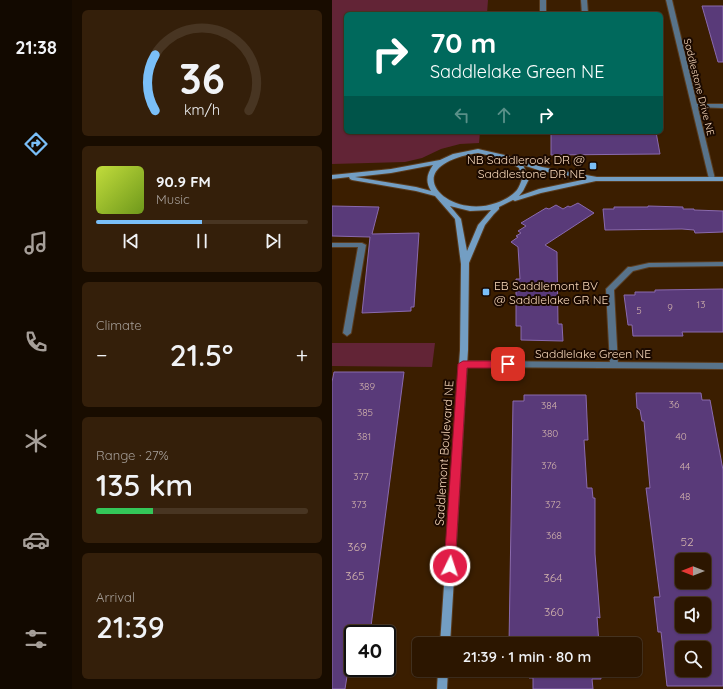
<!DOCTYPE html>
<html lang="en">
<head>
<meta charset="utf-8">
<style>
	body { margin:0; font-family:Quicksand,sans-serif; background:#341f0a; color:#f1f3f6; height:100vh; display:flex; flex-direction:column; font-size:15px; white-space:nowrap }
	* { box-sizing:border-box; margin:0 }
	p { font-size:13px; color:#a69f99 }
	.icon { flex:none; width:22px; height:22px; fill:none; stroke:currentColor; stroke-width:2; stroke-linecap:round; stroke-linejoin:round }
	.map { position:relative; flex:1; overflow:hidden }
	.details { display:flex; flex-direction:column; gap:10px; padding:10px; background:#180c00; width:260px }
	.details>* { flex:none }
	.hud { position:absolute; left:12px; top:12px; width:319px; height:122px; border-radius:6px; box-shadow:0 1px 3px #0004,0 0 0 1px #483522; background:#00695c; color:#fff; overflow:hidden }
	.needle { width:26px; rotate:270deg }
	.fabs { position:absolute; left:343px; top:553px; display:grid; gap:8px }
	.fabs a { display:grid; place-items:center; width:36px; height:36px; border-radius:6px; background:#2c1600; box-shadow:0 1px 3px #0004,0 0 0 1px #483522; font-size:20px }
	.speed { position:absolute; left:12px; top:625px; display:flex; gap:8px; font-size:20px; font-weight:700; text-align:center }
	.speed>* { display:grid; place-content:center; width:52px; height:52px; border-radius:50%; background:#2c1600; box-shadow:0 1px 3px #0004,0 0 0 1px #483522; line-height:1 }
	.speed .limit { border:2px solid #111; border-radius:6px; background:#fff; color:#111 }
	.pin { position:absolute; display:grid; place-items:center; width:34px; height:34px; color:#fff; margin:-17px; border-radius:8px; box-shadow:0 2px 6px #0006 }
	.me { position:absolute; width:44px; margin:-22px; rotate:4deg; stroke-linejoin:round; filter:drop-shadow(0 0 3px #0008) }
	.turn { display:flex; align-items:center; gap:14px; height:84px; padding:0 20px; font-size:18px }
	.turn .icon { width:52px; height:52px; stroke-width:2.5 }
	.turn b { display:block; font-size:28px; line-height:34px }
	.lanes { display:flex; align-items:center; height:38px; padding:0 20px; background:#0003; justify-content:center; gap:20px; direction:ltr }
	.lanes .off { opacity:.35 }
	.big { font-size:30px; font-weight:600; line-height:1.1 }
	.details .tile { flex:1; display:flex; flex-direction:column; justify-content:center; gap:6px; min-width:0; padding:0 14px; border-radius:6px; background:#341f0a }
	.details .dial { align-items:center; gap:0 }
	.dial svg { height:104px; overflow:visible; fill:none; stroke:#483522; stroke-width:7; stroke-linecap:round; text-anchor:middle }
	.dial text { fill:#f1f3f6; stroke:none }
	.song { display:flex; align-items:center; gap:12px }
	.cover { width:48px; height:48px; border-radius:6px; background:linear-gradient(135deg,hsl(70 70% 55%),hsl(80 70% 35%)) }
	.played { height:4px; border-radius:2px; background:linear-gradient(90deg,#7abff8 50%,#483522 50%) }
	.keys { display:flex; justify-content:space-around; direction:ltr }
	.heat { display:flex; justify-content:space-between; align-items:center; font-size:22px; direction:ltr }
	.charge { height:6px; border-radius:3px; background:linear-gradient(90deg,#34c759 27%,#483522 0) }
	.trip { position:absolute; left:80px; top:637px; width:230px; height:40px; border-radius:6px; background:#2c1600; box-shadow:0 1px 3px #0004,0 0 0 1px #483522; font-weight:600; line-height:40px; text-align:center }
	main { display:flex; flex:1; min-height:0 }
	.tab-bar { display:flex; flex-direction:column; width:72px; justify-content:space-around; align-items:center; background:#120900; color:#a69f99 }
	.tab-bar .icon { width:28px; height:28px }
	.tab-bar .active { color:#7abff8 }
	.tab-bar b { font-size:18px; color:#f1f3f6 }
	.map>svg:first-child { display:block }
	.green { fill:#622436 }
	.building { fill:#593a79; stroke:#8a6aae; fill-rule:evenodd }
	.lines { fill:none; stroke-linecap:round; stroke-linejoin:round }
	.lane-casing { stroke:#5a3c1e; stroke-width:2 }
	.street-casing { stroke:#5a3c1e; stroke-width:2 }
	.secondary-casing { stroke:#5a3c1e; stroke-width:2 }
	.lane { fill:#58738a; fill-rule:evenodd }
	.street { fill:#58738a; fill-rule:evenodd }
	.secondary { fill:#739ec3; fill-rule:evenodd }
	.route { fill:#e11d48; stroke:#92132f }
	.poi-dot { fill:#7abff8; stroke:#1b0a00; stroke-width:1.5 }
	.labels { text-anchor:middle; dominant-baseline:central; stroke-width:4; stroke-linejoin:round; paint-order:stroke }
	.far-street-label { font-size:10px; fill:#fbdbbd; stroke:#1b0a00 }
	.number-label { font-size:10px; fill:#d2b3ac }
	.poi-label { font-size:12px; fill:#fbdbbd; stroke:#1b0a00; text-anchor:end }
	.street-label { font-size:12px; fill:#fbdbbd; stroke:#1b0a00 }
	.near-number-label { font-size:12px; fill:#d2b3ac }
</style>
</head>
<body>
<main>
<nav class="tab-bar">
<b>21:38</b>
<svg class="icon active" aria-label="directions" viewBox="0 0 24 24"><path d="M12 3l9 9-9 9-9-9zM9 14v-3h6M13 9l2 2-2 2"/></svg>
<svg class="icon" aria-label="music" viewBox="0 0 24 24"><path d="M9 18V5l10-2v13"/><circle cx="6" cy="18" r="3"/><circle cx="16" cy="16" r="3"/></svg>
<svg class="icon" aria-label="phone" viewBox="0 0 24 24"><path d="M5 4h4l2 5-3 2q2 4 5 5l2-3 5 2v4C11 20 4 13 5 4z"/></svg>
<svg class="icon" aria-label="climate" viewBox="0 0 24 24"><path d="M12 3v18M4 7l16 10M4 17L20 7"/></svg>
<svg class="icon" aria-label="car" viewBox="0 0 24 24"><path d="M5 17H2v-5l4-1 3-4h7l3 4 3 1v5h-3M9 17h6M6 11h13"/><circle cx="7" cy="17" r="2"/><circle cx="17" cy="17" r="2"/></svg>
<svg class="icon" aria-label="filters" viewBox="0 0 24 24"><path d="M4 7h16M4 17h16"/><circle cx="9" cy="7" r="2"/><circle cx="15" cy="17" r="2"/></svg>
</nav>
<section class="details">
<div class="tile dial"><svg viewBox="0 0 100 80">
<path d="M14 69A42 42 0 1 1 86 69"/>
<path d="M14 69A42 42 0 0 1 14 26" stroke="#7abff8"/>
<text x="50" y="56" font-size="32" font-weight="700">36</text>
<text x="50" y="72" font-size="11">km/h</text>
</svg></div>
<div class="tile">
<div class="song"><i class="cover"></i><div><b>90.9 FM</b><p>Music</p></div></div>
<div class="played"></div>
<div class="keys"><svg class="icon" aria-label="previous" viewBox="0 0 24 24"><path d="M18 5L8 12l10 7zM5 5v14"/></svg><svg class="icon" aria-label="pause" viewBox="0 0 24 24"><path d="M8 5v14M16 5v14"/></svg><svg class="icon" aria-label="next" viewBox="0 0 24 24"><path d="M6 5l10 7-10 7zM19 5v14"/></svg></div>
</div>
<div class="tile"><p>Climate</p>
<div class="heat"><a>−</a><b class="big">21.5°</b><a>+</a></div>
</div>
<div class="tile"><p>Range · 27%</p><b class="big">135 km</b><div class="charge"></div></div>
<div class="tile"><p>Arrival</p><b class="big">21:39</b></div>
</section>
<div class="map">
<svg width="391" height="689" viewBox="0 0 391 689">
	<rect width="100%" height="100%" fill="#3b1e00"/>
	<g class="green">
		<polygon points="0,0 156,0 155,14 14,14 14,132 148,132 147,143 128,144 109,149 90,158 73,162 0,164"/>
		<polygon points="0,343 103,343 100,367 0,366"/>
	</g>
	<g class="building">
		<polygon points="370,6 391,6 391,62 386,62"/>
		<polygon points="219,132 324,132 328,154 219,155"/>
		<polygon points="246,203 262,213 213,245 225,252 226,324 230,324 231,341 189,340 189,326 184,326 184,279 188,279 186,247 179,242 186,237 184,236 189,233 186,231 194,226 189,223 214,208 217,209 224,205 231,209 236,206 238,207"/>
		<polygon points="0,206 47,207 40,234 87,233 82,307 79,307 79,311 30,313 38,237 0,236"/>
		<polygon points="316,206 351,207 351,209 362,209 362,210 391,211 391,232 363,233 362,230 350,229 273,230 271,209 282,209 282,207 316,207"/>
		<polygon points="391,289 391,332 350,332 351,336 301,336 300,325 296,325 292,295 303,295 303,292 323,292 323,290"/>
		<polygon points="2,372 72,372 38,634 21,634 21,670 16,670 13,689 0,689 0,382"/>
		<path d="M304,393h65l1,7h8l13,70v216h-56l-6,-54h-3l-4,-35h6l-14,-109h4l-6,-67h-2l-2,-11 -3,-2zM350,560h22v22h-22zM350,604h22v22h-22zM350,648h22v22h-22z"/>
		<polygon points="192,395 254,395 256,440 252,440 255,488 260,488 261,498 263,498 263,554 268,618 265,617 267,644 177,644 181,401 192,401"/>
		<polygon points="197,670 268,670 269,679 260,679 261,689 201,689 201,678 197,678"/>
	</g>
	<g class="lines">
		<g class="lane-casing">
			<g id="lane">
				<rect x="208" y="0" width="6" height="14"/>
				<polygon points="249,0 255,0 256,14 250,14"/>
				<polygon points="363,104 391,104 391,108 361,107 361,105"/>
				<polygon points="0,243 30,243 34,245 19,333 15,336 11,333 26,247 0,247"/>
				<polygon points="391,262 391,266 317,267 301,271 282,290 286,365 285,367 279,367 278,365 274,289 296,267 299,267 317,263"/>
			</g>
		</g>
		<g class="street-casing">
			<g id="street">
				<polygon points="334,0 340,0 383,179 382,180 378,180 377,179"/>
				<polygon points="131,361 391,363 391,369 131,367 128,366 127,364 128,362"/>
			</g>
		</g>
		<g class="secondary-casing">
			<g id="secondary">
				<path d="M146,149l31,7 6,4h4l23,7 55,10h126v4h-127l-55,12 -26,8 -2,-1 -14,7v2l-5,5 -9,11 -16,38 -1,87 -18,294h-10l20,-294 1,-86 -6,-45 -20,-23 -19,-5 -64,-11 -2,-1 -1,-2 -17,2v-4l59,-6 49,-9 13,-6zM146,153l26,6 15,9 3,11c-1,3 -3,8 -5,11 -5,6 -13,10 -21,13 -48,18 -103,-37 -18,-50zM101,165c-6,9 -8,16 -2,26l-15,-4 -61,-10 36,-4zM191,165l18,6 46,8 -48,10 -20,7 4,-5 6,-12zM118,206l20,5 21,-1 -13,15 -11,26 -6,-32z"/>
				<polygon points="106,670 116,670 115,689 105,689"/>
			</g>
		</g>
		<use href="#lane" class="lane"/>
		<use href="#street" class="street"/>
		<use href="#secondary" class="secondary"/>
	</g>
	<polygon class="route" points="131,361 176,361 181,364 176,368 135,368 123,566 122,570 118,571 114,570 112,566 126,364"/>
	<g class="poi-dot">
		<rect x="257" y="162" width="8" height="8" rx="2"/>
		<rect x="150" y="288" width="8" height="8" rx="2"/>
	</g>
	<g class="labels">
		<g class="far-street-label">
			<text transform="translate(367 87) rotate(76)">Saddlestone Drive NE</text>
		</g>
		<g class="number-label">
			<text x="369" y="304">13</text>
			<text x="338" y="307">9</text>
			<text x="307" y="310">5</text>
			<text x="35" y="386">389</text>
			<text x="342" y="404">36</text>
			<text x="217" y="405">384</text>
			<text x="33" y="412">385</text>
			<text x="218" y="433">380</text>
			<text x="32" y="436">381</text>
			<text x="349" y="436">40</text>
			<text x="217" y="465">376</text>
			<text x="353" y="466">44</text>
			<text x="29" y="476">377</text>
			<text x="353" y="496">48</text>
			<text x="27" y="504">373</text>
			<text x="221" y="504">372</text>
			<text x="222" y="535">368</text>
		</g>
		<g class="poi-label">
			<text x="253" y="159">NB Saddlerook DR @<tspan x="253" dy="14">Saddlestone DR NE</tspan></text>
			<text x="162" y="285" text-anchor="start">EB Saddlemont BV<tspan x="162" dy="14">@ Saddlelake GR NE</tspan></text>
		</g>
		<g class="street-label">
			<text x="261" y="353">Saddlelake Green NE</text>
			<text transform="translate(112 453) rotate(-86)">Saddlemont Boulevard NE</text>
		</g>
		<g class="near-number-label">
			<text x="355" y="541">52</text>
			<text x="25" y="546">369</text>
			<text x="23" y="575">365</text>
			<text x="221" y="577">364</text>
			<text x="222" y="611">360</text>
		</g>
	</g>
</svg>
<div class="fabs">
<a><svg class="needle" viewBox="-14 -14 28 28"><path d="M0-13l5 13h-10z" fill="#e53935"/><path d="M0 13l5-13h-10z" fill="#a69f99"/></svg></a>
<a><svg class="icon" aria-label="sound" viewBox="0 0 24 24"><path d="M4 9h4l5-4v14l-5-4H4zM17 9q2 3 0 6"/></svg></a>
<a><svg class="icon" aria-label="search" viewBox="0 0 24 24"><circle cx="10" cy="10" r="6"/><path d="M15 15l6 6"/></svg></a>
</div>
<div class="speed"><div class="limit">40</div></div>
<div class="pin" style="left:176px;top:364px;background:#d93025"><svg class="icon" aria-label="arrive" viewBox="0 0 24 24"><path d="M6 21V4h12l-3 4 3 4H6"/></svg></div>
<svg class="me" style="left:118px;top:566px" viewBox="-20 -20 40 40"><circle r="17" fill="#e11d48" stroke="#fff" stroke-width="3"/><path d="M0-11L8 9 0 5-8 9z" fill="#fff"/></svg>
<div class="trip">21:39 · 1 min · 80 m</div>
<div class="hud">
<div class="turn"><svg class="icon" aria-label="right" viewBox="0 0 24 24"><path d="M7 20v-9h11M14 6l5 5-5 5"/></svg><div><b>70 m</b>Saddlelake Green NE</div></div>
<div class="lanes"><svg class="icon off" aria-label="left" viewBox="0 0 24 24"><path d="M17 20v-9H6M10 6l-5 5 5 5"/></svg><svg class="icon off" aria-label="ahead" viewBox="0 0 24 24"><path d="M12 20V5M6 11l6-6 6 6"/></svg><svg class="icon" aria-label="right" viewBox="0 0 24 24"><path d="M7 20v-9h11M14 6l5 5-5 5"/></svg></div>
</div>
</div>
</main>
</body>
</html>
